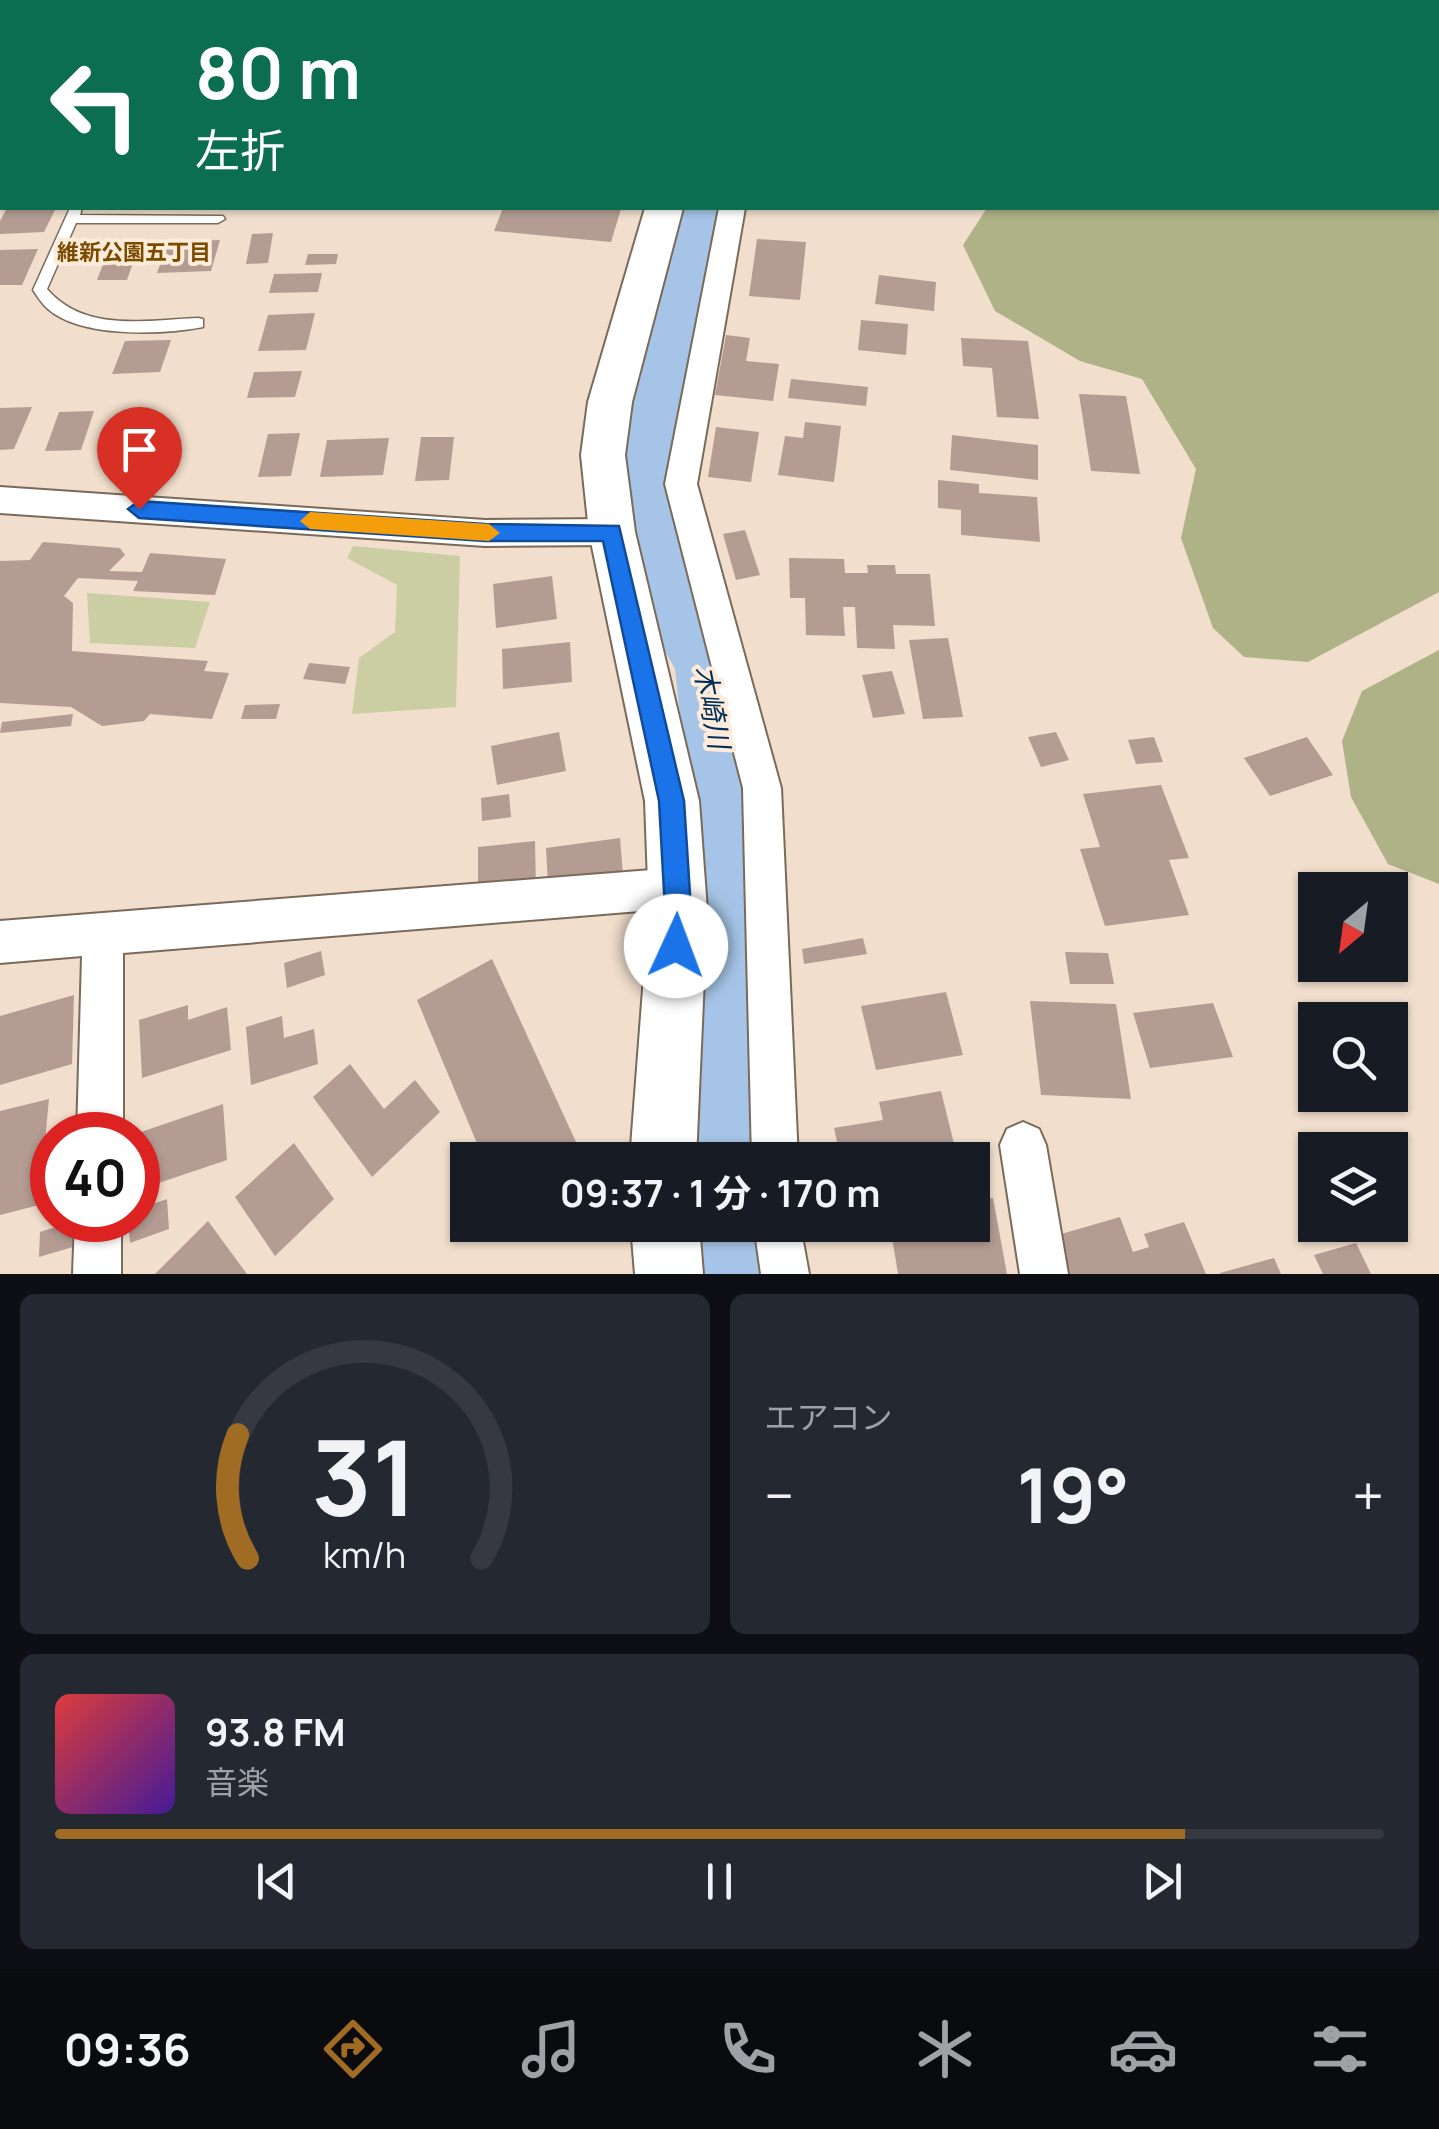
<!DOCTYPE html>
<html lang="ja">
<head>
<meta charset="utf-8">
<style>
	body { margin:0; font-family:Manrope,"Noto Sans JP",sans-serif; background:#242831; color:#f1f3f6; height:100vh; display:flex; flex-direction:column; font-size:38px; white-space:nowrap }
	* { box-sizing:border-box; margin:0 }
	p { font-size:32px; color:#9ea1a6 }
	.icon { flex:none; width:55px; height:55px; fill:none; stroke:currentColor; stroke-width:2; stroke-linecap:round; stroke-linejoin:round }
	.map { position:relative; height:1274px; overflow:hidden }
	.drawer { display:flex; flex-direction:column; gap:20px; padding:20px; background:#0d0f14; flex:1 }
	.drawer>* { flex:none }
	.banner { position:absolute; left:0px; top:0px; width:1440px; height:210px; box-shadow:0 2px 8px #0004; background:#0b6e4f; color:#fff; overflow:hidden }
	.needle { width:65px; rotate:209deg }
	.controls { position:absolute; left:1298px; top:872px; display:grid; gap:20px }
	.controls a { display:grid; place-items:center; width:110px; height:110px; border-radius:0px; background:#171b24; box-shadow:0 2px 8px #0004; font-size:50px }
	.speed { position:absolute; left:30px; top:1112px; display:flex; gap:20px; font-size:50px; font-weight:700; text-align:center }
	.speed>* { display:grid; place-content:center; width:130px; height:130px; border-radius:50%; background:#171b24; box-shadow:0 2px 8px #0004; line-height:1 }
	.speed .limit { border:15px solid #d22; background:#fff; color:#111 }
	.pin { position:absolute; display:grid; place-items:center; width:85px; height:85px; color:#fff; margin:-102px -42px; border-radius:50% 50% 50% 0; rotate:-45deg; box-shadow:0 0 10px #0007 }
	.pin .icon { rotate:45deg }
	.me { position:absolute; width:110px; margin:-55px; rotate:2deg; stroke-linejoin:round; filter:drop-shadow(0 0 8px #0008) }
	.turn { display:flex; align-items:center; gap:35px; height:210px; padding:0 30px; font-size:45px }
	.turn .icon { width:130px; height:130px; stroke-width:2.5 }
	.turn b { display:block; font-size:70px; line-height:85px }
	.big { font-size:75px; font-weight:700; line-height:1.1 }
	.drawer .widget { flex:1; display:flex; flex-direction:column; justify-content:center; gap:15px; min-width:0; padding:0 35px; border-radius:15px; background:#242831 }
	.drawer .dial { align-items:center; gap:0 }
	.dial svg { height:260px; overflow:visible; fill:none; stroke:#363941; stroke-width:7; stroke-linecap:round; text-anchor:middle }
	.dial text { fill:#f1f3f6; stroke:none }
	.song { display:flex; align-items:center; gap:30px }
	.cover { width:120px; height:120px; border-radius:15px; background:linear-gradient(135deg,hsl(0 70% 55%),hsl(260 70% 35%)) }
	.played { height:10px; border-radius:5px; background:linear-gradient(90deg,#a06c24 85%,#363941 85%) }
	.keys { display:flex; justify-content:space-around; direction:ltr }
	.heat { display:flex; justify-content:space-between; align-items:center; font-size:55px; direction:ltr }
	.drawer .tiles { flex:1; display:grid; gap:20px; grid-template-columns:1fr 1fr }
	.widget:last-child { grid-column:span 2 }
	.trip { position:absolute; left:450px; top:1142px; width:540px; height:100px; border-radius:0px; background:#171b24; box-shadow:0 2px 8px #0004; font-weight:700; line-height:100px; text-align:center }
	.tab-bar { display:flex; height:160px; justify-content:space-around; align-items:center; background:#090b0e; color:#9ea1a6 }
	.tab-bar .icon { width:70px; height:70px }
	.tab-bar .on { color:#a06c24 }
	.tab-bar b { font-size:45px; color:#f1f3f6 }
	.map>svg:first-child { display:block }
	.green { fill:#cacea2 }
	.forest { fill:#aeb286 }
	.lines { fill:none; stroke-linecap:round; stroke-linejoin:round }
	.river { fill:#a5c4e7; fill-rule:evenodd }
	.building { fill:#b49c93 }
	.lane-casing { stroke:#7a6a5a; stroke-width:3 }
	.street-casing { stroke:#7a6a5a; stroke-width:4 }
	.secondary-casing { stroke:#7a6a5a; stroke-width:4 }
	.lane { fill:#fff; fill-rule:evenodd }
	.street { fill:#fff; fill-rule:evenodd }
	.secondary { fill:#fff; fill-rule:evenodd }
	.route { fill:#1a73e8; stroke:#114b97; stroke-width:2.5 }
	.slow { fill:#f59e0b }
	.labels { text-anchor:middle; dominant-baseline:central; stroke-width:8; stroke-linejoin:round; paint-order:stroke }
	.far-neighbourhood-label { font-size:22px; font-weight:bold; fill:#7a4c00; stroke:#feebd9 }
	.water-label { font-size:28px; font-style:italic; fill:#002d58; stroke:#feebd9 }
</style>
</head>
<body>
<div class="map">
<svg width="1439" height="1274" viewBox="0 0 1439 1274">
	<rect width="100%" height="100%" fill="#f1decc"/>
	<g class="green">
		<polygon points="353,546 460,556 456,707 352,714 359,658 395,632 397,585 347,558"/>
		<polygon points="87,593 210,602 195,648 90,643"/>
	</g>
	<g class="forest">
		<polygon points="1074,0 1439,0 1439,592 1308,662 1244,657 1213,628 1181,538 1196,469 1142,379 1080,361 995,311 963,245 987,208 1438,208 1438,2"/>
		<polygon points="1439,650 1439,884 1388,864 1351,797 1342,741 1362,691"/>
	</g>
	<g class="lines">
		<g class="river">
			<rect x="698" y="0" width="44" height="2"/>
			<polygon points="677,208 729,208 689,393 683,481 700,562 717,614 746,662 777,871 775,1013 781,1160 689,1160 689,1013 697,871 675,669 651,626 634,562 619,481 629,393"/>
			<polygon points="696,1225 790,1225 798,1274 702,1274"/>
		</g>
	</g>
	<g class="building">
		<polygon points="7,208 56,208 44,232 0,234 0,221"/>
		<polygon points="503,208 601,208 621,209 611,242 494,231"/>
		<polygon points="273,233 268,263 246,264 252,234"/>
		<polygon points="757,239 806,242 800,300 749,296"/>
		<polygon points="220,240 211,271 157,273 168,242"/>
		<polygon points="138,248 127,280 97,280 109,249"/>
		<polygon points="38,249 22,285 0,285 0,250"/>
		<polygon points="308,254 338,254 336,264 305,265"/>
		<polygon points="322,273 318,292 269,293 274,274"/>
		<polygon points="879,275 936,282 934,311 875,304"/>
		<polygon points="315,313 306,350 258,351 268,315"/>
		<polygon points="861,320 908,324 906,355 858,350"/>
		<polygon points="726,335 750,338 746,361 779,364 773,401 715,395"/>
		<polygon points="961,338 1028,341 1039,419 997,417 992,368 963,366"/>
		<polygon points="171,340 160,372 112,374 125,341"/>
		<polygon points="302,371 295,397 247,398 254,372"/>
		<polygon points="791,379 868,387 866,406 788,398"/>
		<polygon points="1079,394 1126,396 1140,474 1091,471"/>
		<polygon points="32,407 14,449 0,450 0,408"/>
		<polygon points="94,411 81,450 45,451 59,412"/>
		<polygon points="805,422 841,426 834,482 778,475 785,436 803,438"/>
		<polygon points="716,427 759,432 751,482 708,477"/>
		<polygon points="300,433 291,476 258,477 268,434"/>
		<polygon points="952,435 1038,445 1038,480 950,470"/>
		<polygon points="421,437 454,437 449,480 415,481"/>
		<polygon points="389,438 383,475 320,477 327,440"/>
		<polygon points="938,480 979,484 979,493 1037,497 1040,542 961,535 961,510 938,508"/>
		<polygon points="745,530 760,575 736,580 723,534"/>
		<polygon points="43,542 120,548 125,555 109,571 142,572 150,553 226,559 215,595 133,591 138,581 78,578 64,596 73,603 72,651 208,661 204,671 229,673 212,719 150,714 144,721 102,726 71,707 0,703 0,561 30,560"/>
		<polygon points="789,558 844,559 845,573 868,573 867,565 895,565 896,574 930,574 935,626 893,625 895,649 857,648 855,607 843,607 845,636 806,635 805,598 790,598"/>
		<polygon points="552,576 557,619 496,628 493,584"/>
		<polygon points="948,638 963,717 923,719 909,640"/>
		<polygon points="570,642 572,682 503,689 502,649"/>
		<polygon points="309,663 350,667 345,684 303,679"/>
		<polygon points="892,671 905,714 873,718 862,675"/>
		<polygon points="280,704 276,719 241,719 245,705"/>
		<polygon points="73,714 71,726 0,733 2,722"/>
		<polygon points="559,732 566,771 497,785 491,746"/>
		<polygon points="1056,732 1069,760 1041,767 1028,737"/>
		<polygon points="1154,737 1163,762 1136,764 1128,740"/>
		<polygon points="1307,737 1333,775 1270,796 1244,758"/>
		<polygon points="1161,785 1189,858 1169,860 1189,915 1105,926 1080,849 1100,847 1083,794"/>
		<polygon points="509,794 511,817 482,821 481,798"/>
		<polygon points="620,838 623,875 548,885 546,848"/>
		<polygon points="535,841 536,892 478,899 478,847"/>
		<polygon points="863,938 867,954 804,964 802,949"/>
		<polygon points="321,951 325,975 287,988 284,963"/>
		<polygon points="1065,952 1108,953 1114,984 1070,984"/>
		<polygon points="492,959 576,1142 547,1160 484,1160 417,1000"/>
		<polygon points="946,992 963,1055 876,1070 861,1006"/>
		<polygon points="74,995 72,1064 0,1085 0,1016"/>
		<polygon points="1030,1001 1116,1004 1131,1099 1041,1095"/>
		<polygon points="1213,1003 1233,1057 1150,1068 1133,1013"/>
		<polygon points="188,1005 188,1020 227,1007 231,1050 142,1078 139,1020"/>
		<polygon points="282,1016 284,1038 314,1029 318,1064 251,1085 246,1027"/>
		<polygon points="350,1064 384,1109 415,1080 440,1112 372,1177 313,1097"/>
		<polygon points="941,1091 958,1160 841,1160 834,1128 883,1120 879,1102"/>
		<polygon points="49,1099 39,1205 0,1215 0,1111"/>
		<polygon points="223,1104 227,1160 138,1190 138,1133"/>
		<polygon points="294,1143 334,1199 275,1256 235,1197"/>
		<polygon points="993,1198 1007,1274 898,1274 890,1225 972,1225 972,1200"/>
		<polygon points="167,1199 169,1229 130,1243 128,1220 138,1220 138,1209"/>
		<polygon points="1120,1217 1133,1252 1149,1247 1144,1234 1184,1222 1206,1274 1064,1274 1051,1237"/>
		<polygon points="75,1221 73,1247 39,1257 40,1232"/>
		<polygon points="208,1221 247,1274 155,1274"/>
		<polygon points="1356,1243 1371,1274 1323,1274 1314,1255"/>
		<polygon points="1274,1258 1281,1274 1220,1274 1220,1273"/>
	</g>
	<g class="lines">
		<g class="lane-casing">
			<path id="lane" d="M70,208h12l-2,7 143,1 2,3 -7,4h-142l-29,66c38,44 99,31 151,29l5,1v8c-41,8 -122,11 -155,-18 -6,-5 -11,-13 -15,-19z"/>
		</g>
		<g class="street-casing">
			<g id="street">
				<polygon points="57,0 116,0 117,2 59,2"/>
				<rect x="599" y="0" width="22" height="2"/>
				<rect x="686" y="0" width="22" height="2"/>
				<rect x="727" y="0" width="22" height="2"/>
				<rect x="0" y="71" width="2" height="14"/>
				<polygon points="2,147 2,164 0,165 0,148"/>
				<polygon points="719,208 745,208 697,484 781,788 798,1160 752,1160 743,788 665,484"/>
				<polygon points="0,487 485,520 612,519 624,523 628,532 624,541 612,545 485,546 0,513"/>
				<polygon points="677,868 691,874 697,888 691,902 677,908 123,953 123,1135 77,1135 82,956 0,963 0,921"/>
				<polygon points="1023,1122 1039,1129 1046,1145 1068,1274 1020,1274 1000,1145 1007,1129"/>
				<polygon points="75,1220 121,1220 121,1274 73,1274"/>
				<polygon points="754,1225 800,1225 809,1274 761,1274"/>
			</g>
		</g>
		<g class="secondary-casing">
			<g id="secondary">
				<polygon points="645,208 683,208 632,402 625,455 635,532 699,801 707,910 696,1160 630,1160 649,910 645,801 589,532 581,455 588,402"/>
				<polygon points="631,1225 699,1225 703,1274 635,1274"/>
			</g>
		</g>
		<use href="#lane" class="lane"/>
		<use href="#street" class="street"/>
		<use href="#secondary" class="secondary"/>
	</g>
	<polygon class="route" points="139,501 485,524 619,526 684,801 691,910 685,955 676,959 666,955 662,946 665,910 659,801 603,541 485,541 139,518 128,509"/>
	<polygon class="slow" points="310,512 489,524 500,533 489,541 310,529 300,521"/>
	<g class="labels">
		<g class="far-neighbourhood-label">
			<text x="134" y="252">維新公園五丁目</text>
		</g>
		<g class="water-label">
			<text transform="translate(713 707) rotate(79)">木崎川</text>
		</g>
	</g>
</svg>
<div class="controls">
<a><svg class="needle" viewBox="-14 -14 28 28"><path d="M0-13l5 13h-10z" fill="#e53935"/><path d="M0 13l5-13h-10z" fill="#9ea1a6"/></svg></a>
<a><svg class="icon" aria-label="search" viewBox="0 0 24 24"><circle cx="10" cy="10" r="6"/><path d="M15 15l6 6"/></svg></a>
<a><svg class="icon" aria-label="layers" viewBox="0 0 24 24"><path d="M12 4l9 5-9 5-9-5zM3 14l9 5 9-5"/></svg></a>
</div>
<div class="speed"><div class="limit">40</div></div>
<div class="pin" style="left:139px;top:509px;background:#d93025"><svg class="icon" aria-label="arrive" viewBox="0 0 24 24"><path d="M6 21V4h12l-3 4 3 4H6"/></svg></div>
<svg class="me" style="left:676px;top:946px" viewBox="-20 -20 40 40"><circle r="19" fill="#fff"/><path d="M0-13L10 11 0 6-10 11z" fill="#1a73e8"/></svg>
<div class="trip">09:37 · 1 分 · 170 m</div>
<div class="banner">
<div class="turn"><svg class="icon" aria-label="left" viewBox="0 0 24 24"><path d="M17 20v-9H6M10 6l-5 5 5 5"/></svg><div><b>80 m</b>左折</div></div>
</div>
</div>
<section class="drawer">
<div class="tiles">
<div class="widget dial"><svg viewBox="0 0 100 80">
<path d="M14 69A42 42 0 1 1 86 69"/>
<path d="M14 69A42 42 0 0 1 11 31" stroke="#a06c24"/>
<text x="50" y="56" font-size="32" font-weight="700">31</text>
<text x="50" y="72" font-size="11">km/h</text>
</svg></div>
<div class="widget"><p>エアコン</p>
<div class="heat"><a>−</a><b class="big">19°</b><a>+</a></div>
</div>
<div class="widget">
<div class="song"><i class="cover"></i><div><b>93.8 FM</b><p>音楽</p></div></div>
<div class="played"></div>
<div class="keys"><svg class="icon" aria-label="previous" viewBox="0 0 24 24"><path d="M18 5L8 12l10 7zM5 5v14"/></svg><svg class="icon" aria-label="pause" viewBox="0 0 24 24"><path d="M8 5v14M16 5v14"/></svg><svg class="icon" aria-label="next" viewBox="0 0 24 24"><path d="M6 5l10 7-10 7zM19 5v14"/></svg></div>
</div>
</div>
</section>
<nav class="tab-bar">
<b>09:36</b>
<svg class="icon on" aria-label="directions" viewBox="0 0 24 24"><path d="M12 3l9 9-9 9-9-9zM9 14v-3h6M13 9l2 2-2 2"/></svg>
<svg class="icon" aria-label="music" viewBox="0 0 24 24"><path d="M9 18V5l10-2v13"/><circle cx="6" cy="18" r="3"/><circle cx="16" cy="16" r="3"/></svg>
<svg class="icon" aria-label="phone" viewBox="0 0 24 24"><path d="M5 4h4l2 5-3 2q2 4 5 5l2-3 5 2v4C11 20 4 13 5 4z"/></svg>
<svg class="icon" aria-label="climate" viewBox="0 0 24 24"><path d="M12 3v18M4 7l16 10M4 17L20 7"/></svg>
<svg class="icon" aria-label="car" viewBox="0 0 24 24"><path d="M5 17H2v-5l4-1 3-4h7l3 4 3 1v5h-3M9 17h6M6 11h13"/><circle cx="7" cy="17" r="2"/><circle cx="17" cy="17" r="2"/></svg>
<svg class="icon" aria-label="filters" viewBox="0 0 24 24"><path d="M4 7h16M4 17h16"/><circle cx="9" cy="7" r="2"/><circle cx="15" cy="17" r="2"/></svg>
</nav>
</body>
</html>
